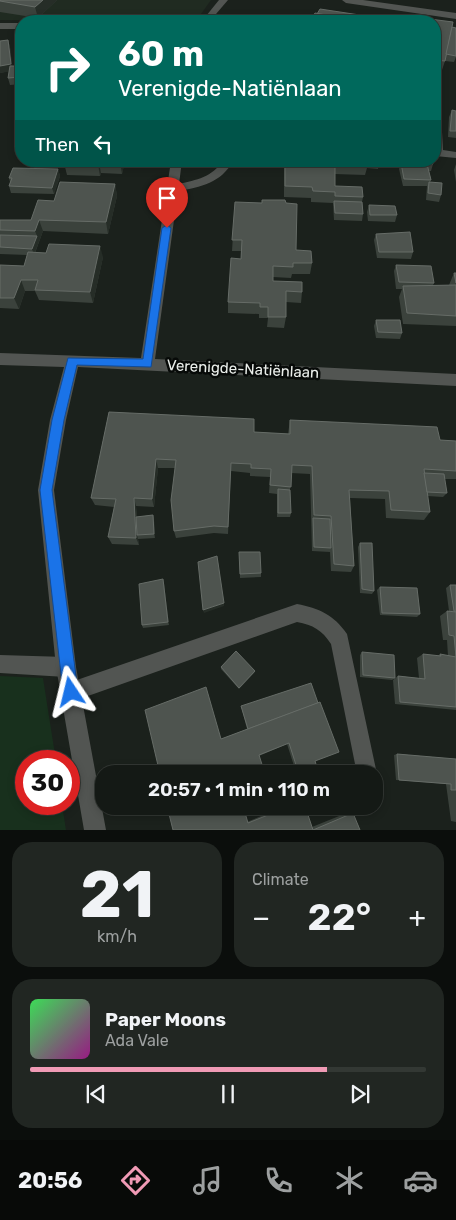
<!DOCTYPE html>
<html lang="en">
<head>
<meta charset="utf-8">
<style>
	body { margin:0; font-family:Rubik,sans-serif; background:#212622; color:#f1f3f6; height:100vh; display:flex; flex-direction:column; font-size:19px; white-space:nowrap }
	* { box-sizing:border-box; margin:0 }
	p { font-size:16px; color:#9da0a0 }
	.icon { flex:none; width:28px; height:28px; fill:none; stroke:currentColor; stroke-width:2; stroke-linecap:round; stroke-linejoin:round }
	.map { position:relative; height:830px; overflow:hidden }
	.details { display:flex; flex-direction:column; gap:12px; padding:12px; background:#0b0e0c; flex:1 }
	.details>* { flex:none }
	.top-card { position:absolute; left:15px; top:15px; width:426px; height:152px; border-radius:20px; box-shadow:0 2px 8px #0003,0 0 0 1px #333834; background:#00695c; color:#fff; overflow:hidden }
	.speed { position:absolute; left:15px; top:750px; display:flex; gap:10px; font-size:25px; font-weight:700; text-align:center }
	.speed>* { display:grid; place-content:center; width:65px; height:65px; border-radius:50%; background:#141915; box-shadow:0 2px 8px #0003,0 0 0 1px #333834; line-height:1 }
	.speed .limit { border:8px solid #d22; background:#fff; color:#111 }
	.pin { position:absolute; display:grid; place-items:center; width:42px; height:42px; color:#fff; margin:-51px -21px; border-radius:50% 50% 50% 0; rotate:-45deg; box-shadow:0 0 5px #0007 }
	.pin .icon { rotate:45deg }
	.me { position:absolute; width:55px; margin:-28px; rotate:350deg; stroke-linejoin:round; filter:drop-shadow(0 0 4px #0008) }
	.turn { display:flex; align-items:center; gap:18px; height:105px; padding:0 20px; font-size:22px }
	.turn .icon { width:65px; height:65px; stroke-width:2.5 }
	.turn b { display:block; font-size:35px; line-height:42px }
	.then { display:flex; align-items:center; height:48px; padding:0 20px; background:#0003; gap:10px; font-size:19px }
	.big { font-size:38px; font-weight:600; line-height:1.1 }
	.details .tile { flex:1; display:flex; flex-direction:column; justify-content:center; gap:8px; min-width:0; padding:0 18px; border-radius:20px; background:#212622 }
	.details .dial { align-items:center; gap:0 }
	.dial b { font-size:65px; line-height:1 }
	.song { display:flex; align-items:center; gap:15px }
	.cover { width:60px; height:60px; border-radius:8px; background:linear-gradient(135deg,hsl(130 70% 55%),hsl(310 70% 35%)) }
	.played { height:5px; border-radius:2px; background:linear-gradient(90deg,#f09ab5 75%,#333834 75%) }
	.keys { display:flex; justify-content:space-around; direction:ltr }
	.heat { display:flex; justify-content:space-between; align-items:center; font-size:28px; direction:ltr }
	.details .tiles { flex:1; display:grid; gap:12px; grid-template-columns:1fr 1fr }
	.tile:last-child { grid-column:span 2 }
	.trip { position:absolute; left:95px; top:765px; width:288px; height:50px; border-radius:20px; background:#141915; box-shadow:0 2px 8px #0003,0 0 0 1px #333834; font-weight:600; line-height:50px; text-align:center }
	.tab-bar { display:flex; height:80px; justify-content:space-around; align-items:center; background:#080a08; color:#9da0a0 }
	.tab-bar .icon { width:35px; height:35px }
	.tab-bar .active { color:#f09ab5 }
	.tab-bar b { font-size:22px; color:#f1f3f6 }
	.map>svg:first-child { display:block }
	.built { fill:#202b21 }
	.green { fill:#18301d }
	.lines { fill:none; stroke-linecap:round; stroke-linejoin:round }
	.lane { fill:#525552; fill-rule:evenodd }
	.street { fill:#525552; fill-rule:evenodd }
	.wall { fill:#3b423c }
	.shaded-wall { fill:#262d27 }
	.building { fill:#4e544f; stroke:#666c67 }
	.route { fill:#1a73e8; stroke:#114b97 }
	.labels { text-anchor:middle; dominant-baseline:central; stroke-width:5; stroke-linejoin:round; paint-order:stroke }
	.street-label { font-size:15px; fill:#eaeeea; stroke:#070a08 }
</style>
</head>
<body>
<div class="map">
<svg width="456" height="830" viewBox="0 0 456 830">
	<rect width="100%" height="100%" fill="#1b211c"/>
	<polygon class="built" points="0,0 211,0 196,21 0,20"/>
	<polygon class="green" points="0,676 43,678 56,761 26,761 26,804 62,804 66,830 0,830"/>
	<g class="lines">
		<g class="lane">
			<polygon points="435,93 440,96 443,150 456,152 456,158 435,156"/>
			<path d="M297,604c22,4 37,11 50,30l30,140 -3,7v-7h-17l-26,-130c-9,-14 -18,-19 -34,-22l-226,80 -7,-3 -3,-7 3,-7 7,-3z"/>
			<polygon points="0,655 66,657 73,660 76,667 73,674 66,677 0,673"/>
		</g>
		<g class="street">
			<polygon points="219,0 228,0 210,21 202,21"/>
			<polygon points="342,0 363,0 456,13 456,19 346,3"/>
			<rect x="0" y="23" width="21" height="6"/>
			<path d="M171,161h11l-3,23c17,-4 34,-7 43,-23h11c-12,22 -32,26 -55,30l-23,168 301,15v12l-378,-19 -12,53 -12,70 22,177 30,163h-22l-28,-163 -18,-177 12,-70 14,-53 -64,-2v-12l141,5z"/>
		</g>
	</g>
	<g class="wall">
		<polygon points="0,0 57,0 38,18 0,12"/>
		<polygon points="435,21 452,27 456,28 456,57 454,62 445,61 441,73 435,72"/>
		<polygon points="8,40 10,47 12,66 21,66 21,84 10,85 8,78 9,71 0,73 0,75 0,41"/>
		<polygon points="452,110 456,111 456,138 448,137 449,117"/>
		<polygon points="125,161 122,174 101,173 100,176 67,175 64,163"/>
		<polygon points="284,161 379,161 378,169 367,168 365,175 335,174 335,186 363,197 362,202 363,214 362,221 334,220 333,203 311,202 311,198 284,197"/>
		<polygon points="384,161 432,161 433,164 431,171 429,171 431,180 430,182 441,195 439,202 426,200 427,186 403,186 399,169 401,163 403,163 403,162"/>
		<polygon points="456,164 456,182 454,170"/>
		<polygon points="58,169 60,176 54,194 11,193 9,186 10,182 9,178"/>
		<polygon points="115,184 117,196 108,234 43,231 35,253 103,257 93,303 39,300 35,291 25,291 19,309 0,308 0,265 24,266 27,255 0,254 0,220 31,220 54,201"/>
		<polygon points="235,202 312,263 310,274 292,274 291,278 273,277 273,281 302,292 301,303 286,302 286,317 284,328 267,327 268,318 259,318 259,314 228,313 228,302 241,259 241,251 232,251"/>
		<polygon points="369,205 397,215 395,222 368,221 367,212"/>
		<polygon points="376,234 413,252 411,259 377,258 374,240"/>
		<polygon points="396,265 434,283 433,285 449,285 454,273 456,273 456,326 403,324 399,297 402,289 396,289 394,271"/>
		<polygon points="376,320 402,333 400,339 376,338 374,326"/>
		<polygon points="109,412 254,432 288,434 290,420 440,440 456,441 456,479 444,479 447,493 443,497 427,496 430,512 424,520 386,518 385,499 350,498 354,566 351,572 331,571 330,552 312,551 310,474 291,473 290,490 291,513 290,517 277,517 277,494 269,493 270,477 250,476 250,473 231,471 228,534 214,533 176,538 174,531 175,468 158,468 154,507 136,506 137,517 153,515 154,520 155,538 138,539 139,545 112,544 108,537 114,507 95,505 91,498"/>
		<polygon points="360,543 374,591 372,594 360,593 358,547"/>
		<polygon points="239,556 261,573 261,577 240,578"/>
		<polygon points="164,583 169,625 143,628 142,625"/>
		<polygon points="450,585 456,585 456,710 395,704 393,680 398,676 419,678 417,658 423,654 438,656 440,654 448,656 447,640 443,640 440,616 447,611 449,611 446,588"/>
		<polygon points="380,587 420,614 417,617 380,615 377,590"/>
		<polygon points="362,652 395,678 392,680 360,677 360,655"/>
		<polygon points="221,667 255,671 254,673 239,689 221,669"/>
		<polygon points="241,706 315,761 319,774 283,774 295,769 287,744 259,756 221,739 247,729"/>
		<polygon points="397,754 456,759 456,822 451,821 446,784 396,780 394,755"/>
		<polygon points="275,806 305,806 312,827 349,812 353,813 360,830 173,830 247,822 276,810"/>
	</g>
	<g class="shaded-wall">
		<polygon points="43,0 57,0 38,18 35,7"/>
		<polygon points="8,40 10,47 13,71 0,73 0,66"/>
		<polygon points="121,161 125,161 122,174 120,162"/>
		<polygon points="99,162 101,173 100,176 98,164"/>
		<polygon points="58,169 60,176 54,194 52,188"/>
		<polygon points="115,184 117,196 108,234 106,222"/>
		<polygon points="39,220 43,231 34,255 32,249 37,236 35,231"/>
		<polygon points="100,246 103,257 93,303 90,292"/>
		<polygon points="21,280 25,291 19,309 14,298"/>
		<polygon points="156,459 158,468 154,507 152,499"/>
		<polygon points="134,498 136,506 138,535 137,535 138,539 139,545 136,538"/>
		<polygon points="153,515 154,520 155,538 154,534"/>
		<polygon points="163,579 164,583 169,625 168,622"/>
		<polygon points="224,603 224,606 204,613 203,610"/>
		<polygon points="255,671 254,673 239,689 239,688"/>
	</g>
	<g class="building">
		<polygon points="0,0 43,0 35,7 0,1"/>
		<polygon points="320,9 373,17 370,21 343,21 343,18 317,14"/>
		<polygon points="315,13 343,18 341,21 310,21"/>
		<polygon points="406,16 453,22 445,61 435,60 435,50 438,41 435,40 435,21 404,21"/>
		<polygon points="452,27 456,28 456,56 446,54"/>
		<polygon points="8,40 11,64 0,66 0,41"/>
		<polygon points="10,66 21,66 21,77 8,78"/>
		<polygon points="452,110 456,111 456,131 450,131"/>
		<polygon points="64,161 121,161 120,162 99,162 98,164 64,163"/>
		<polygon points="285,161 368,161 368,164 335,162 335,186 362,187 363,197 335,196 335,192 313,191 312,187 285,186"/>
		<polygon points="406,161 432,161 433,164 427,164 431,180 404,179 401,163 406,163"/>
		<polygon points="13,168 58,169 52,188 9,186 12,178 9,178"/>
		<polygon points="60,182 115,184 106,222 39,220 35,231 0,230 0,220 31,220 38,200 54,201"/>
		<polygon points="429,182 442,183 441,195 428,193"/>
		<polygon points="262,200 285,200 286,203 297,204 296,250 311,251 312,263 293,263 293,267 273,266 273,281 302,282 302,292 286,291 286,317 268,317 268,307 260,307 260,303 228,302 231,258 241,259 242,240 232,240 235,202 262,203"/>
		<polygon points="334,201 362,202 363,214 335,213"/>
		<polygon points="369,205 395,206 397,215 370,215"/>
		<polygon points="410,232 413,252 379,252 376,234"/>
		<polygon points="0,235 37,236 32,249 0,247"/>
		<polygon points="49,244 100,246 90,292 35,290 38,280 21,280 14,298 0,298 0,265 24,266 28,252 46,253"/>
		<polygon points="396,265 431,266 434,283 399,282"/>
		<polygon points="454,273 456,273 456,283"/>
		<polygon points="456,285 456,316 407,313 403,286"/>
		<polygon points="376,320 400,320 402,333 378,332"/>
		<polygon points="109,412 254,419 254,432 290,434 290,420 437,427 440,440 456,441 456,471 424,469 430,512 391,510 389,491 349,490 354,566 334,564 331,516 314,515 312,466 292,465 291,487 270,485 271,469 251,468 251,464 231,463 228,527 214,526 174,531 171,500 176,460 156,459 152,499 134,498 136,538 108,537 116,499 91,498"/>
		<polygon points="424,473 444,474 447,493 427,492"/>
		<polygon points="278,489 290,490 291,513 278,513"/>
		<polygon points="153,515 154,534 137,535 136,517"/>
		<polygon points="313,518 330,519 331,548 314,547"/>
		<polygon points="360,543 372,543 374,591 362,589"/>
		<polygon points="239,552 260,552 261,573 240,574"/>
		<polygon points="217,556 224,603 203,610 198,562"/>
		<polygon points="163,579 168,622 142,625 139,584"/>
		<polygon points="450,585 456,585 456,612 454,611"/>
		<polygon points="380,587 417,588 420,614 382,613"/>
		<polygon points="447,611 456,612 456,707 400,702 398,676 425,679 423,654 441,656 440,654 456,657 454,636 449,635"/>
		<polygon points="236,651 255,671 239,688 221,667"/>
		<polygon points="362,652 394,655 395,678 363,675"/>
		<polygon points="311,683 318,703 248,729 241,706"/>
		<polygon points="206,687 221,739 320,702 339,752 315,761 319,774 284,774 297,768 289,743 259,755 265,774 160,774 145,710"/>
		<polygon points="397,754 456,759 456,790 451,790 451,784 399,780"/>
		<polygon points="167,806 243,806 248,823 278,811 276,806 305,806 313,830 173,830"/>
		<polygon points="353,813 360,830 313,830"/>
	</g>
	<polygon class="route" points="167,225 171,228 151,367 77,365 64,420 52,490 78,692 76,697 71,699 65,697 63,692 40,490 52,420 68,358 143,359 162,228"/>
	<g class="labels">
		<g class="street-label">
			<text transform="translate(243 369) rotate(3)">Verenigde-Natiënlaan</text>
		</g>
	</g>
</svg>
<div class="speed"><div class="limit">30</div></div>
<div class="pin" style="left:167px;top:228px;background:#d93025"><svg class="icon" aria-label="arrive" viewBox="0 0 24 24"><path d="M6 21V4h12l-3 4 3 4H6"/></svg></div>
<svg class="me" style="left:71px;top:692px" viewBox="-20 -20 40 40"><path d="M0-17L14 15 0 8-14 15z" fill="#1a73e8" stroke="#fff" stroke-width="4"/></svg>
<div class="trip">20:57 · 1 min · 110 m</div>
<div class="top-card">
<div class="turn"><svg class="icon" aria-label="right" viewBox="0 0 24 24"><path d="M7 20v-9h11M14 6l5 5-5 5"/></svg><div><b>60 m</b>Verenigde-Natiënlaan</div></div>
<div class="then">Then<svg class="icon" aria-label="left" viewBox="0 0 24 24"><path d="M17 20v-9H6M10 6l-5 5 5 5"/></svg></div>
</div>
</div>
<section class="details">
<div class="tiles">
<div class="tile dial"><b>21</b><p>km/h</p></div>
<div class="tile"><p>Climate</p>
<div class="heat"><a>−</a><b class="big">22°</b><a>+</a></div>
</div>
<div class="tile">
<div class="song"><i class="cover"></i><div><b>Paper Moons</b><p>Ada Vale</p></div></div>
<div class="played"></div>
<div class="keys"><svg class="icon" aria-label="previous" viewBox="0 0 24 24"><path d="M18 5L8 12l10 7zM5 5v14"/></svg><svg class="icon" aria-label="pause" viewBox="0 0 24 24"><path d="M8 5v14M16 5v14"/></svg><svg class="icon" aria-label="next" viewBox="0 0 24 24"><path d="M6 5l10 7-10 7zM19 5v14"/></svg></div>
</div>
</div>
</section>
<nav class="tab-bar">
<b>20:56</b>
<svg class="icon active" aria-label="directions" viewBox="0 0 24 24"><path d="M12 3l9 9-9 9-9-9zM9 14v-3h6M13 9l2 2-2 2"/></svg>
<svg class="icon" aria-label="music" viewBox="0 0 24 24"><path d="M9 18V5l10-2v13"/><circle cx="6" cy="18" r="3"/><circle cx="16" cy="16" r="3"/></svg>
<svg class="icon" aria-label="phone" viewBox="0 0 24 24"><path d="M5 4h4l2 5-3 2q2 4 5 5l2-3 5 2v4C11 20 4 13 5 4z"/></svg>
<svg class="icon" aria-label="climate" viewBox="0 0 24 24"><path d="M12 3v18M4 7l16 10M4 17L20 7"/></svg>
<svg class="icon" aria-label="car" viewBox="0 0 24 24"><path d="M5 17H2v-5l4-1 3-4h7l3 4 3 1v5h-3M9 17h6M6 11h13"/><circle cx="7" cy="17" r="2"/><circle cx="17" cy="17" r="2"/></svg>
</nav>
</body>
</html>
